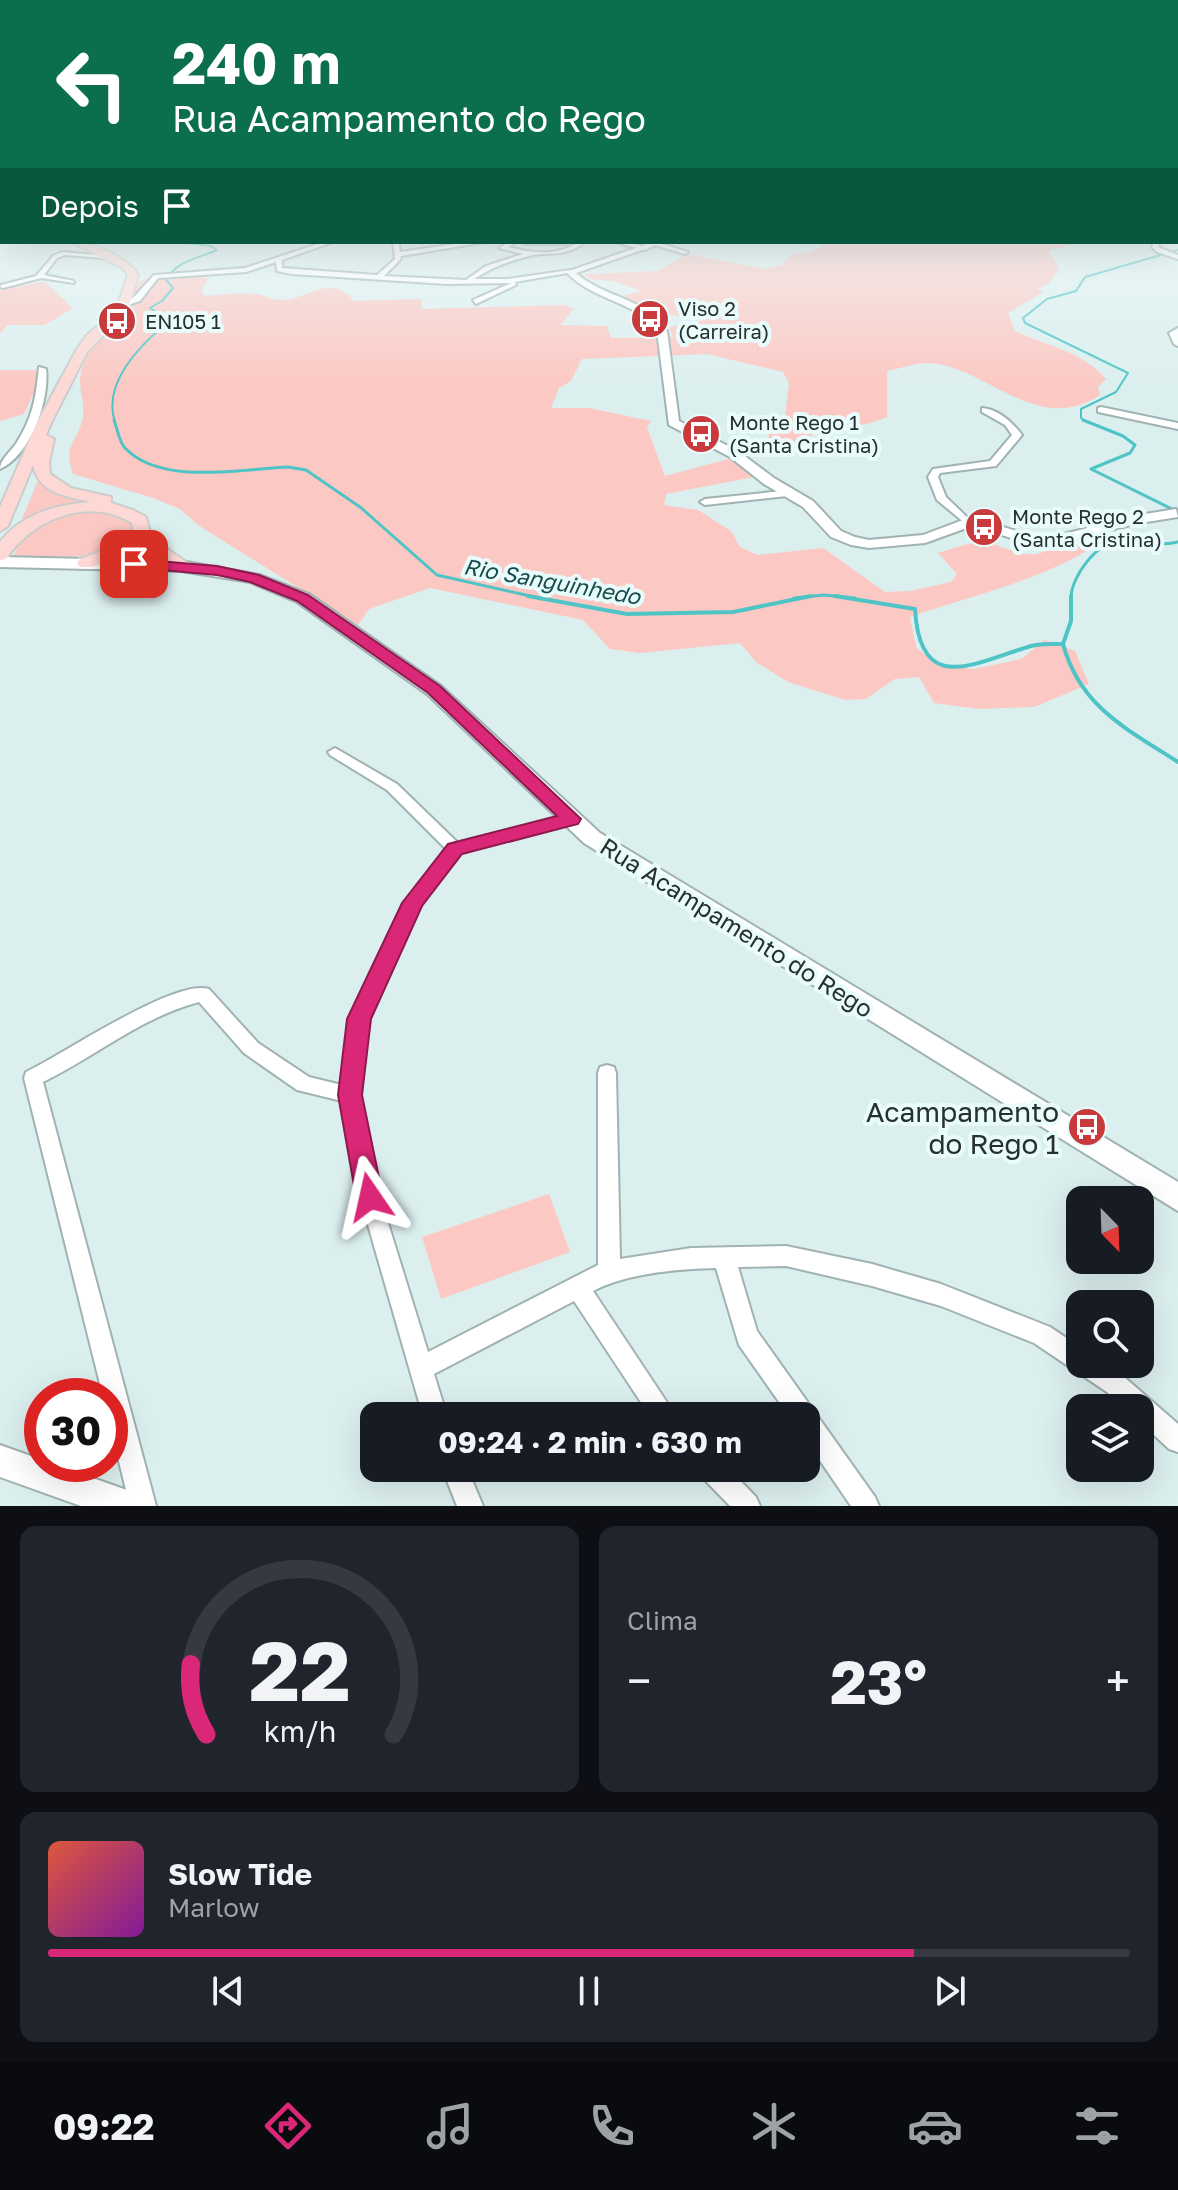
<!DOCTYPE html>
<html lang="pt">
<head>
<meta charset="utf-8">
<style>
	body { margin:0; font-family:"Golos Text",sans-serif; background:#20242c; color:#f1f3f6; height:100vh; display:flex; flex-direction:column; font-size:30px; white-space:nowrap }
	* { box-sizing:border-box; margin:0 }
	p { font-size:26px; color:#9ea1a6 }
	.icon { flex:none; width:44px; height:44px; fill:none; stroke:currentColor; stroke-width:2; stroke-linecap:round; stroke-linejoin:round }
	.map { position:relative; height:1506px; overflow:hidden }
	.details { display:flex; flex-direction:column; gap:20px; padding:20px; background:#0d0f14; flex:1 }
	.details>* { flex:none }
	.top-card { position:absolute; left:0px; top:0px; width:1178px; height:244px; box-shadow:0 8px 32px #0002; background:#0b6e4f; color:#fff; overflow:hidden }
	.needle { width:52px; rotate:157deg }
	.buttons { position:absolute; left:1066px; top:1186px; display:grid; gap:16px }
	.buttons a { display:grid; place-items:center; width:88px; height:88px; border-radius:16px; background:#171b24; box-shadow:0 8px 32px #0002; font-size:40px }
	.speed { position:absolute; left:24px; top:1378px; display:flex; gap:16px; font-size:40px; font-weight:700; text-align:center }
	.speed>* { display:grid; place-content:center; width:104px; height:104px; border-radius:50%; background:#171b24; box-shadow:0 8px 32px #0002; line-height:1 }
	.speed .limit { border:12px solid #d22; background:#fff; color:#111 }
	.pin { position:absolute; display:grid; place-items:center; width:68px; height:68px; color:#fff; margin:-34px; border-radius:16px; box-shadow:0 4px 12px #0006 }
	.me { position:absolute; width:88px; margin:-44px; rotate:349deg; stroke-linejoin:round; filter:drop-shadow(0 0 6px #0008) }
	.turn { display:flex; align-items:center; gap:28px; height:168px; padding:0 40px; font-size:36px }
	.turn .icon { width:104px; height:104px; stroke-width:2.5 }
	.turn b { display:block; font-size:56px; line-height:68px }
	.then { display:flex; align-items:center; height:76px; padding:0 40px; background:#0003; gap:16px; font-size:30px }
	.big { font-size:60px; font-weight:700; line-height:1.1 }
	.details .card { flex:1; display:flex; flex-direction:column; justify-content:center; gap:12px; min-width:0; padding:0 28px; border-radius:16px; background:#20242c }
	.details .dial { align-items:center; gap:0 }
	.dial svg { height:208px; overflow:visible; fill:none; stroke:#363941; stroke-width:7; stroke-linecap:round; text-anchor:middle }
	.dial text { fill:#f1f3f6; stroke:none }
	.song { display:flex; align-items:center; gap:24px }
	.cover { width:96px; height:96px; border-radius:12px; background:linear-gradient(135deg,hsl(10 70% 55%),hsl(290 70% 35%)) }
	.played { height:8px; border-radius:4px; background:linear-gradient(90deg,#db2777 80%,#363941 80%) }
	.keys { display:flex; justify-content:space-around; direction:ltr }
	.heat { display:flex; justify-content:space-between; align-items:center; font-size:44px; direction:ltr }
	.details .tiles { flex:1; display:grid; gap:20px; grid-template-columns:1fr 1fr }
	.card:last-child { grid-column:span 2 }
	.trip { position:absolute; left:360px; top:1402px; width:460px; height:80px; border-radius:16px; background:#171b24; box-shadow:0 8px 32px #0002; font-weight:700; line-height:80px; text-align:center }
	.dock { display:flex; height:128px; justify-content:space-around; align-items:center; background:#090b0e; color:#9ea1a6 }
	.dock .icon { width:56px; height:56px }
	.dock .selected { color:#db2777 }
	.dock b { font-size:36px; color:#f1f3f6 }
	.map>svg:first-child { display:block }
	.green { fill:#fcc8c3 }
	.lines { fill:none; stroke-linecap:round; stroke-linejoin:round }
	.stream-far2 { stroke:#4fc4c6; stroke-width:2 }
	.stream-far1 { stroke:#4fc4c6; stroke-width:3 }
	.stream { stroke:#4fc4c6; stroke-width:4 }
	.minor-casing { stroke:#a0b2b2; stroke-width:4 }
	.tertiary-casing { stroke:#a0b2b2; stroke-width:4 }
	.secondary-casing { stroke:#a0b2b2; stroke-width:4 }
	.primary-casing { stroke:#cbcdcd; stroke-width:4 }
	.minor { fill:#fff; fill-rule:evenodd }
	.tertiary { fill:#fff; fill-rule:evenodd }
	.secondary { fill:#fff; fill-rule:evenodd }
	.primary { fill:#fdd8d4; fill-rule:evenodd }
	.route { fill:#db2777; stroke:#8e194d; stroke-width:2 }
	.labels { text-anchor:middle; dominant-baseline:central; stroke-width:8; stroke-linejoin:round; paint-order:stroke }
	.far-poi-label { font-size:20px; fill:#282f2f; stroke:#e9fcfc; text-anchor:start }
	.far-water-label { font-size:22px; font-style:italic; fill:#194c4d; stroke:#e9fcfc }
	.street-label { font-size:24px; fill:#282f2f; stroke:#e9fcfc }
	.near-poi-label { font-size:28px; fill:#282f2f; stroke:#e9fcfc; text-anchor:end }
</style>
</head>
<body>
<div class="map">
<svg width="1178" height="1506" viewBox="0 0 1178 1506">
	<rect width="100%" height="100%" fill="#dcefef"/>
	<g class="green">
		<path d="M816,242h267l-34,9 10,18 -10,14 -11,6 5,3 -35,21 7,18c30,14 70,21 91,48l-8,8 2,8c-65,43 -116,-33 -176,-32 -12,1 -26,6 -37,8v46l-16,6 -56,10 -31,21 -15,-11 -1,-14 17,-12 4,-34 -6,-11 -76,-18 -125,5 -11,22 -12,7 -8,20h38l62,13 -4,7 18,48 67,-18 22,19 -88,17 -2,11 34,5 33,21 9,16 18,8 65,-7 62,44 25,-1 41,-9 6,-8 -19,-21c14,-4 33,-12 49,-10 15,2 33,14 49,11 27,-6 41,-22 72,-16 -65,43 -126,54 -198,79l6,30 21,18 36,4 48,-10 24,-19 30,11 14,33 -55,23 -55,2 -45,-6 -15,-26 -24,2 -29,20 -21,1 -57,-18 -32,-20 -16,-19 -100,10 -30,-4 -27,-29 -153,-32 -61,21 -11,16 -160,-100 -18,-16 -27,-11 -80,-24c-10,-29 3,-30 9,-53 5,-16 -5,-32 -1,-49 9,-35 21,-26 38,-47 9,-12 8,-28 17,-40 9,-13 57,-11 72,-6l-7,12 4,5c16,-1 34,-4 50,-2 9,0 16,6 25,6 26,1 51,-29 74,1l67,-2 1,10 143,-4 9,4 -14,16 47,1 4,12 62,-1 -4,-10 35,-7 -55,-9 -32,-14 25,-6 -29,-10 -24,-2 -3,-5 72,-3 29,-17 78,15 17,-4 10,-11 18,-2 12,-6z"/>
		<polygon points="45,282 73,308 45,325 8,325 0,333 0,289"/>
		<polygon points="0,370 36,370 40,379 24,414 0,421"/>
		<polygon points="39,478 111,504 19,526"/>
		<path d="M93,511l32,4 14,13 -16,19 -29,9 -81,1c3,-6 5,-13 8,-18 12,-21 51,-26 72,-28z"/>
		<polygon points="549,1194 570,1252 441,1299 422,1237"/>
	</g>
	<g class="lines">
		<g class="stream-far2">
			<path d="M115,422c-13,-38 24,-76 51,-98l-2,-6 -14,-10 12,-7 11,-13 -7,-8c10,-19 33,-22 51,-30l-6,-4 -32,-4"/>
			<polyline points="1087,422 1081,418 1081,409 1116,392 1128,373 1025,323 1023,318 1047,299 1076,291 1085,277 1178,250"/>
		</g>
		<g class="stream-far1">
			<path d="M114,420c3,8 5,22 11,28 36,38 115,21 163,19l18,3 54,37 77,68 102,23"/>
			<polyline points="1083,420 1123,436 1135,445 1130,453 1091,469 1178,512"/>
			<polyline points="794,598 824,595 855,598"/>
			<path d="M1071,598c0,-22 27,-57 50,-58 19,-1 38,7 57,2"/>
		</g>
		<g class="stream">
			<polyline points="528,596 627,614 733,612 811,596"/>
			<path d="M835,596l80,13c5,89 60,53 116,37 10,-3 21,-2 32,-2 17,63 64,85 115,118"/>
			<polyline points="1063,644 1071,621 1071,596"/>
		</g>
		<g class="minor-casing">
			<g id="minor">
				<path d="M324,242h9l-51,18v8l95,7 18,-16 -2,-17h6l1,10 69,-10h16l-84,14 -1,4 -16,16 82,4 20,-14 37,-12 -24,-6 10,-6h8l-9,5c17,4 36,8 53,3 9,-2 15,-8 24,-8 -20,16 -34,9 -56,14 -20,5 -38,12 -55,23h34l62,-9 3,2 -58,10 1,3 -40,19 -3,-4 38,-17 -65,1 -154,-10 -15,-3 -1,-9 -30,10 -88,6 -18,23 -15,5 -4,-2 13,-7 20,-22 91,-7z"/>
				<polygon points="522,242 576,242 573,244 525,244"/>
				<polygon points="615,242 627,242 648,248 645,250"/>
				<polygon points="1154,242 1160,242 1158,247 1178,255 1178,259 1157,252 1152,247"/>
				<polygon points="655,243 659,243 688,252 685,254 655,245"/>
				<polygon points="62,252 108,256 105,258 65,255 57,258 44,275 74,281 74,283 41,278 3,288 0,287 1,285 36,276 53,256"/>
				<polygon points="1178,328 1178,346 1174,344 1169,333"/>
				<path d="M39,367l7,2c4,31 -16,87 -46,100 0,-10 11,-17 17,-27 16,-25 19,-46 22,-75z"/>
				<polygon points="1101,407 1178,423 1178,429 1098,412 1098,408"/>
				<path d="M982,408c16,1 30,14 40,27l-26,31 -56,7 -2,4 8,20 25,24 -5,3 -29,-24 -9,-23 5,-8 57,-8 22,-26 -7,-10 -23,-13z"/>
				<polygon points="792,490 797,493 796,495 705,505 700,502 705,499"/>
				<path d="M335,748l62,36 61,59 113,-29 7,5 -2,3 -116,31 -40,52 -52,114 -8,76 20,102 48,155 170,-87v-192l2,-6 7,-2 7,2 2,6 4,186 71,-11 95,-2 86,18 69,20 109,43 30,20v17h26l17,12 55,48v28l-9,-3 -29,-27v-14h-16l-17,-16 -73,-49 -93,-37 -69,-20 -86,-20 -48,1 19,64 118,166 4,9h-28l-45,-66v-24h-17l-50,-71 -23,-77c-38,1 -89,5 -123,23l83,125h-26l-76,-115 -140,73 13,42h-24l-63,-219 -18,-96 -45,-11 -53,-37 -45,-51c-57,15 -103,54 -156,80l113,424h-26l-20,-81v-29h-7l-79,-318 2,-6c36,-17 149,-94 183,-83l49,54 51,34 33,8 8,-66 55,-116 41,-54 -59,-59 -57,-35 -2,-3z"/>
				<polygon points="442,1468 467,1468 483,1506 457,1506"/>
				<polygon points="699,1468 728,1468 756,1497 760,1506 730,1506 702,1477"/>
			</g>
		</g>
		<g class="tertiary-casing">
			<g id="tertiary">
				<path d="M653,242h12l-89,31c28,25 71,25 91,58l12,90 59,30 36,27 39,23 28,30 14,6 14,3 54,-5 48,-18 68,21 14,-1 80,-21 43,-7 2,8 -44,7 -81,21 -15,1 -66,-20 -47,17 -56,5 -18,-3 -20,-8 -28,-30 -39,-23 -34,-27 -61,-32 -12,-94c-18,-29 -64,-30 -91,-59z"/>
				<polygon points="0,1445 42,1460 42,1464 53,1464 138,1494 142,1506 81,1506 0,1477"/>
			</g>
		</g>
		<g class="secondary-casing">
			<polygon id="secondary" points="0,557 181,561 260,575 309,594 441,686 600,833 1178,1182 1178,1211 584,843 427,694 297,602 250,582 181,571 0,567"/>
		</g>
		<g class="primary-casing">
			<path id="primary" d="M72,242c21,0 55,15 66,33l-11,37 -40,40 -36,71 -5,12 8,4 -5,23 1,12 21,14 40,9v6l22,7 13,7 4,16 -3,5h10c9,14 23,17 33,28l-3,4c-18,4 -34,-13 -44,-27l-4,7 -47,17h-12l-3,-4 3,-4 47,-17 7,-9 -2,-10c-43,-27 -100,-4 -126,36l-6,1v-18c21,-28 58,-38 91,-40 -23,-5 -53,-9 -58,-37l-25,61 -8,5v-24l37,-84 40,-74 10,-14 29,-24 12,-36 -4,-6z"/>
		</g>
		<use href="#minor" class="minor"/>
		<use href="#tertiary" class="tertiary"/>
		<use href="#secondary" class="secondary"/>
		<use href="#primary" class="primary"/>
	</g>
	<linearGradient id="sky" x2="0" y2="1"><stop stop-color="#6bbada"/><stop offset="0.46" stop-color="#eff8f8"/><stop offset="1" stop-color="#eff8f8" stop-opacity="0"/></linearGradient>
	<rect width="1178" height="390" fill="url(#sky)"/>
	<polygon class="route" points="134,559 217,566 259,575 308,595 440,686 581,819 578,824 462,854 422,906 371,1019 362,1095 383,1197 379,1205 370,1209 360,1205 356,1197 338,1095 347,1019 402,903 448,844 557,816 428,693 297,601 250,582 217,575 128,567 126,564"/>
	<defs>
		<g id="bus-disc" transform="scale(2)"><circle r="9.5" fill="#c93a3d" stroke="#e9fcfc"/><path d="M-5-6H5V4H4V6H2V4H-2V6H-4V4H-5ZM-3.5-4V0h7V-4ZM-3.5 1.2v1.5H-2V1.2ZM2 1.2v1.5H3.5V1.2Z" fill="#fff"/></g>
	</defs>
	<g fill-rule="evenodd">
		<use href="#bus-disc" x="650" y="319"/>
		<use href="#bus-disc" x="117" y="321"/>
		<use href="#bus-disc" x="701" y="434"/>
		<use href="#bus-disc" x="984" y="527"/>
		<use href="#bus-disc" x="1087" y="1127"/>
	</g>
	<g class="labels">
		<g class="far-poi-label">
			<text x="678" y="308">Viso 2<tspan x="678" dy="23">(Carreira)</tspan></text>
			<text x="145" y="321">EN105 1</text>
			<text x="729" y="422">Monte Rego 1<tspan x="729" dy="23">(Santa Cristina)</tspan></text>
			<text x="1012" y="516">Monte Rego 2<tspan x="1012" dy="23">(Santa Cristina)</tspan></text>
		</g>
		<g class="far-water-label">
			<text transform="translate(552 581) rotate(10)">Rio Sanguinhedo</text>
		</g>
		<g class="street-label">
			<text transform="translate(737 927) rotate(32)">Rua Acampamento do Rego</text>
		</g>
		<g class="near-poi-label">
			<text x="1059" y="1111">Acampamento<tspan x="1059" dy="32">do Rego 1</tspan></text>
		</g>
	</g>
</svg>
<div class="buttons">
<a><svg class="needle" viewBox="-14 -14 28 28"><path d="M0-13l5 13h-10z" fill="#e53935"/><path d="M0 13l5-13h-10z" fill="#9ea1a6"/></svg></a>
<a><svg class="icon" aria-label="search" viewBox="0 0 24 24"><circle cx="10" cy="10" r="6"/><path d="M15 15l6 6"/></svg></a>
<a><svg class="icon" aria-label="layers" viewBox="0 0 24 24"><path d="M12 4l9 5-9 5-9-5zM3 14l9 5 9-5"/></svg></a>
</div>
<div class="speed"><div class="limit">30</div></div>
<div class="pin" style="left:134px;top:564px;background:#d93025"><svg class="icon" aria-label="arrive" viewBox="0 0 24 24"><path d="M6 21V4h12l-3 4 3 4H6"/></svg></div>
<svg class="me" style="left:370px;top:1197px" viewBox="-20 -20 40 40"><path d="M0-17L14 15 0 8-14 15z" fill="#db2777" stroke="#fff" stroke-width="4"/></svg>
<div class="trip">09:24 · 2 min · 630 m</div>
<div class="top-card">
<div class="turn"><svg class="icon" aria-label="left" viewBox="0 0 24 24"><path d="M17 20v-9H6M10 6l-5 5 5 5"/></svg><div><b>240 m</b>Rua Acampamento do Rego</div></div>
<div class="then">Depois<svg class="icon" aria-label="arrive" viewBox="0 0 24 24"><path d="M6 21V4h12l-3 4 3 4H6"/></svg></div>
</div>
</div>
<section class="details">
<div class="tiles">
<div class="card dial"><svg viewBox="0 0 100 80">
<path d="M14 69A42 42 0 1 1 86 69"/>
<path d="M14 69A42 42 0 0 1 8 42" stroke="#db2777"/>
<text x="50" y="56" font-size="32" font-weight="700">22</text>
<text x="50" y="72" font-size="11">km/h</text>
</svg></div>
<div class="card"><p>Clima</p>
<div class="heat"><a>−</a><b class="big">23°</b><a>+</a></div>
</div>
<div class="card">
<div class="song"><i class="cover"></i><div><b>Slow Tide</b><p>Marlow</p></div></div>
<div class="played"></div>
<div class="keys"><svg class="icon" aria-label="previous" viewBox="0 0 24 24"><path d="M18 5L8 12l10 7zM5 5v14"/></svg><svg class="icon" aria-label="pause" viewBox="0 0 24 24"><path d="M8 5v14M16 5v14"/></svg><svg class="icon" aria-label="next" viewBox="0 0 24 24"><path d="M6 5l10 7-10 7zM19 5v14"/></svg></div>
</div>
</div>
</section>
<nav class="dock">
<b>09:22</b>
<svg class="icon selected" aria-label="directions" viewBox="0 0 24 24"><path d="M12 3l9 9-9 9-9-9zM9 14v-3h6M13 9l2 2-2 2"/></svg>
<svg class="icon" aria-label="music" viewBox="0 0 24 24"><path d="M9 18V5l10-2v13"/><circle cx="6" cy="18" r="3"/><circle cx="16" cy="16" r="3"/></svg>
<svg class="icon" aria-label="phone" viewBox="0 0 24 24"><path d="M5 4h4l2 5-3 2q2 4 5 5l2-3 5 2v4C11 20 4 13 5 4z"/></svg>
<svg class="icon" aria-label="climate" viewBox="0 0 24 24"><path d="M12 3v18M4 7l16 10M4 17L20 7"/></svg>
<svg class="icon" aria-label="car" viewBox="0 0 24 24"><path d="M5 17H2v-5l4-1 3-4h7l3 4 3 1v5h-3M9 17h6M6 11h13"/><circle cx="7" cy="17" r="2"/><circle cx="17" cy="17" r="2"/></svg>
<svg class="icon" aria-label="filters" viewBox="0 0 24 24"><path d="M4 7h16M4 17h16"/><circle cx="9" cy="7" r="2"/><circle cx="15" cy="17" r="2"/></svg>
</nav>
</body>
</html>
